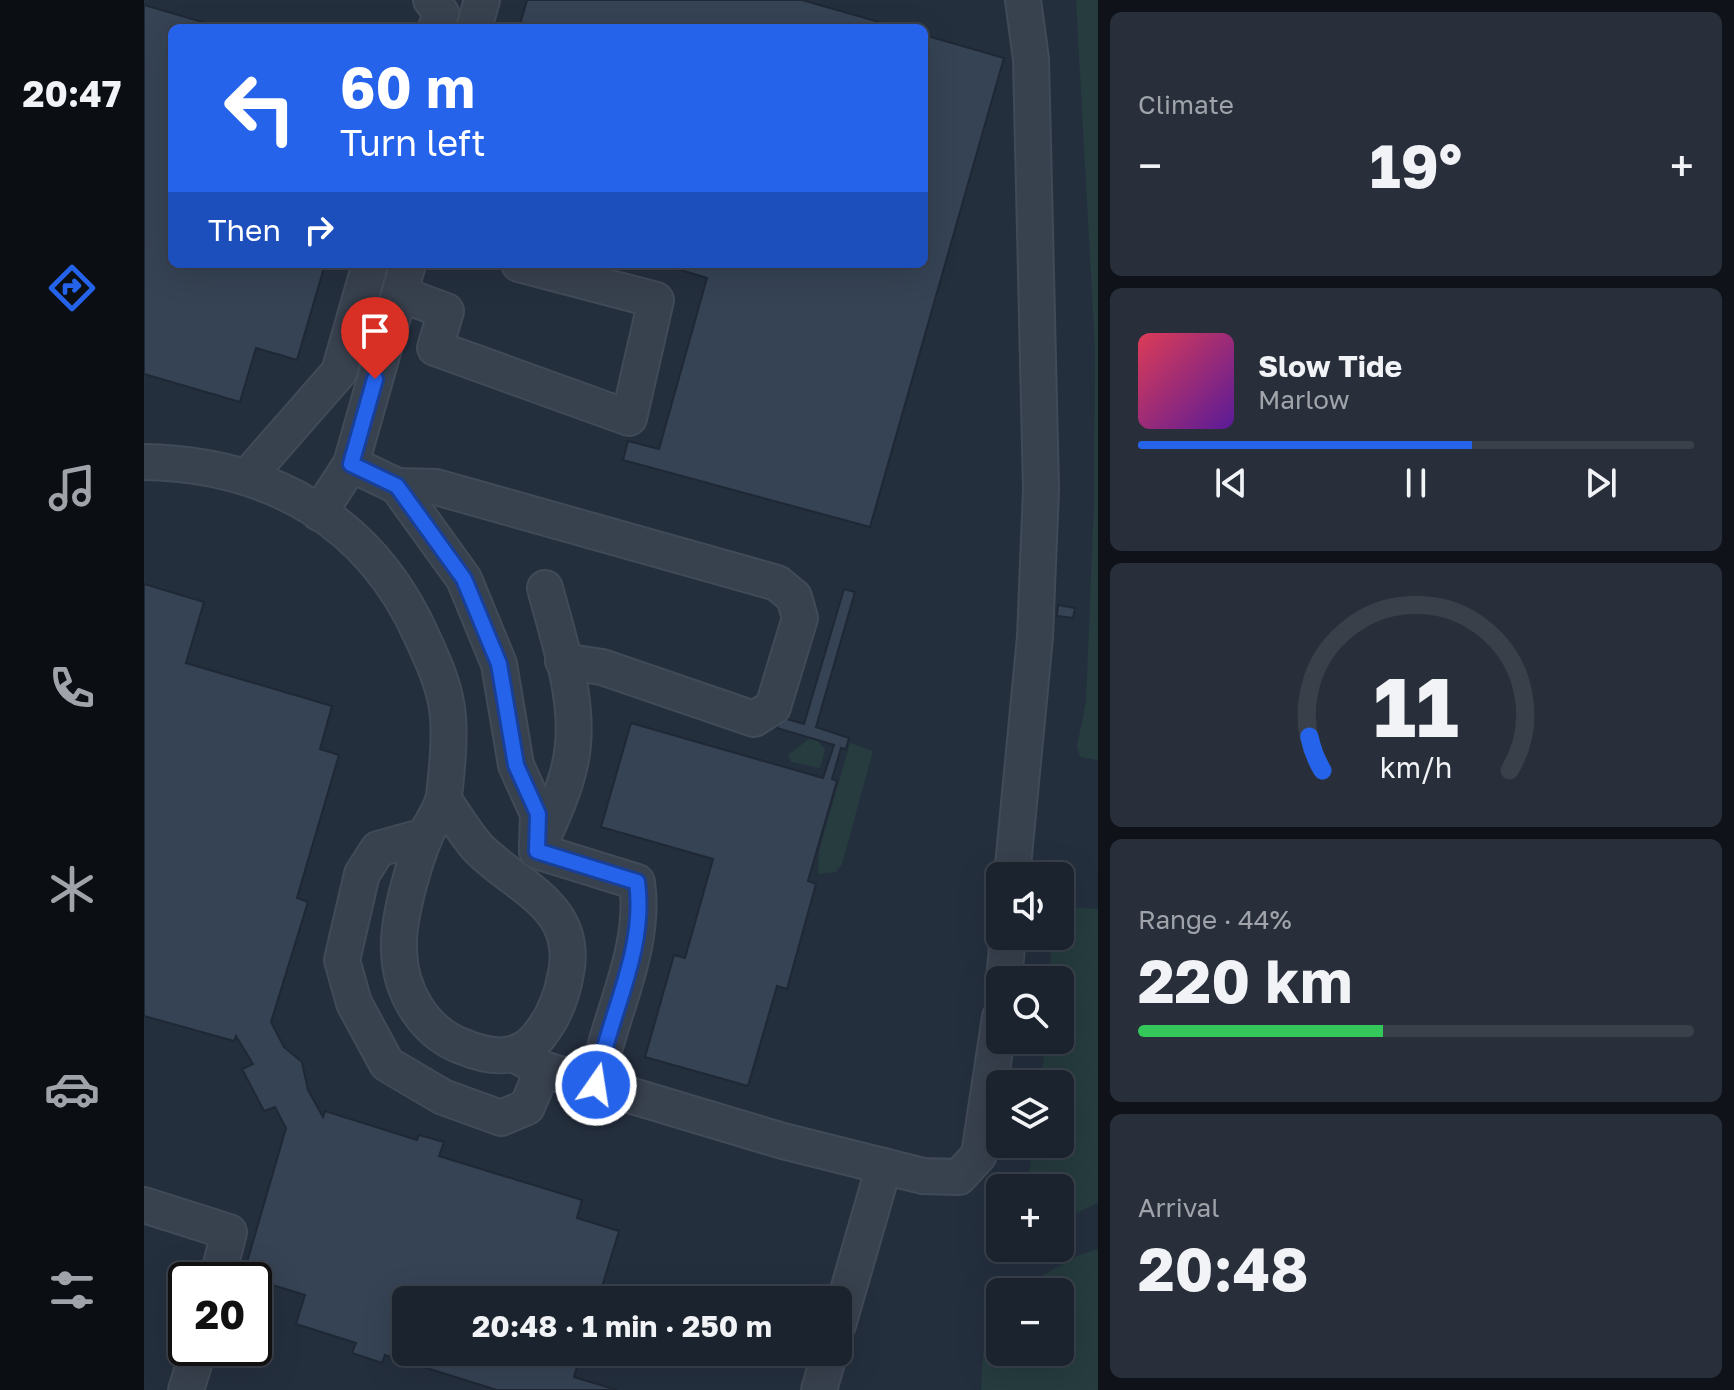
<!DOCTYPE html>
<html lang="en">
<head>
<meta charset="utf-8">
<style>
	body { margin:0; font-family:"Golos Text",sans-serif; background:#282f3a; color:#f1f3f6; height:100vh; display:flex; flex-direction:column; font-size:30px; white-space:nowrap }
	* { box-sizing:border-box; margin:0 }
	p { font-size:26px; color:#a0a4aa }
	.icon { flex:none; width:44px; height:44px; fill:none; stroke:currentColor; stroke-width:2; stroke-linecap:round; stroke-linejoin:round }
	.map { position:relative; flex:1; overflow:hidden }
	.side { display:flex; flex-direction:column; gap:12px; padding:12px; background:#0f1319; width:636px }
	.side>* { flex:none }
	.guide { position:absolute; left:24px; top:24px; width:760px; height:244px; border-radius:12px; box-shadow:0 8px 32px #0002,0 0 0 2px #39404a; background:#2563eb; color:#fff; overflow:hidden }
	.buttons { position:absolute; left:842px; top:862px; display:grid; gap:16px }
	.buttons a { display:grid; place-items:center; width:88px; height:88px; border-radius:12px; background:#1b232e; box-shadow:0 8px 32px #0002,0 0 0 2px #39404a; font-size:40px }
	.speed { position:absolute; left:24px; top:1262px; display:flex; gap:16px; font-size:40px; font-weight:700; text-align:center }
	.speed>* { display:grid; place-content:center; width:104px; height:104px; border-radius:50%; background:#1b232e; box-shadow:0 8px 32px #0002,0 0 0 2px #39404a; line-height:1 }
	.speed .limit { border:4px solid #111; border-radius:12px; background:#fff; color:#111 }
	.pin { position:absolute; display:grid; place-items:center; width:68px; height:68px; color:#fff; margin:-82px -34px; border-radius:50% 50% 50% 0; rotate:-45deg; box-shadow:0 0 8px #0007 }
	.pin .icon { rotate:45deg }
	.me { position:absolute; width:88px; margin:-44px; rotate:13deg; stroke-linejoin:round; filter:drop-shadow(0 0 6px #0008) }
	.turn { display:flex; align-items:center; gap:28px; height:168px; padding:0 40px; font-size:36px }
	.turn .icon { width:104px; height:104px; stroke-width:2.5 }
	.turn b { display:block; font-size:56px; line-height:68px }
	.then { display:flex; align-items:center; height:76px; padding:0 40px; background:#0003; gap:16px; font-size:30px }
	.big { font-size:60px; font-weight:700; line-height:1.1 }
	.side .widget { flex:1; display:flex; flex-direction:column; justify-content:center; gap:12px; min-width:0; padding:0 28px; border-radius:12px; background:#282f3a }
	.side .dial { align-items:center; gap:0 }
	.dial svg { height:208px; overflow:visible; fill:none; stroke:#39404a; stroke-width:7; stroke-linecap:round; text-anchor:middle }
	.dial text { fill:#f1f3f6; stroke:none }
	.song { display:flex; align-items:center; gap:24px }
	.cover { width:96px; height:96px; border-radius:12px; background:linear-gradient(135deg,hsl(350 70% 55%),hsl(270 70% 35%)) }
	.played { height:8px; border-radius:4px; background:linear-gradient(90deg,#2563eb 60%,#39404a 60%) }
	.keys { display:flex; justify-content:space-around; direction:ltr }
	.heat { display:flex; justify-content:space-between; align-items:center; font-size:44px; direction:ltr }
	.charge { height:12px; border-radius:6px; background:linear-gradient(90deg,#34c759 44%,#39404a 0) }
	.trip { position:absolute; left:248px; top:1286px; width:460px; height:80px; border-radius:12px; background:#1b232e; box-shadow:0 8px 32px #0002,0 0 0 2px #39404a; font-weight:700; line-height:80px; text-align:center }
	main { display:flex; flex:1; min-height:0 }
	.dock { display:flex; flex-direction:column; width:144px; justify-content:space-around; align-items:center; background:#0b0e12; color:#a0a4aa }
	.dock .icon { width:56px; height:56px }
	.dock .active { color:#2563eb }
	.dock b { font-size:36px; color:#f1f3f6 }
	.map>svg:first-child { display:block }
	.green { fill:#263c3f }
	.building { fill:#364354; stroke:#1f2835; stroke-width:2 }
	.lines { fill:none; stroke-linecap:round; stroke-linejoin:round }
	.minor-casing { stroke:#414a57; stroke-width:38 }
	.minor { stroke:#38414e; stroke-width:34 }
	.route-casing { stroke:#184099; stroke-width:20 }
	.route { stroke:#2563eb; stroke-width:14 }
</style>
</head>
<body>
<main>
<nav class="dock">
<b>20:47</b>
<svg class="icon active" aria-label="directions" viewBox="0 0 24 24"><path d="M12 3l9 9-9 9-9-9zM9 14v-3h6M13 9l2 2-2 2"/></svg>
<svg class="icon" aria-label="music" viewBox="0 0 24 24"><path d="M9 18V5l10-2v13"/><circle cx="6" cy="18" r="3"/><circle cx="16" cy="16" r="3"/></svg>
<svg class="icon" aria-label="phone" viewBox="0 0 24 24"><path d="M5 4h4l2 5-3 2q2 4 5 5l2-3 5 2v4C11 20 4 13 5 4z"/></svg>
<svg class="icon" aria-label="climate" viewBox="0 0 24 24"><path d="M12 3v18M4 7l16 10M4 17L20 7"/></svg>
<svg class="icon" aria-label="car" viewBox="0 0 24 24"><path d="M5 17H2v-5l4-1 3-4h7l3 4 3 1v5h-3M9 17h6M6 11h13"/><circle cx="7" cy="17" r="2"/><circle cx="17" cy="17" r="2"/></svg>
<svg class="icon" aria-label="filters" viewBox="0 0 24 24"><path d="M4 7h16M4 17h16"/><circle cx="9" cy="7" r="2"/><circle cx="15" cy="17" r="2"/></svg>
</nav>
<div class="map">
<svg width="954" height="1390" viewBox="0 0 954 1390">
	<rect width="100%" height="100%" fill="#242f3e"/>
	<g class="green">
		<polygon points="932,0 954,0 954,760 936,757 933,746 942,702 950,502 951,348"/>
		<polygon points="670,735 681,750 676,768 647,762 644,755"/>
		<polygon points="706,743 729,751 698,864 692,872 674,874 675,851"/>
		<polygon points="925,907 954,909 954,1203 916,1221 916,1188 883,1188 889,1144 916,1144 916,1084 897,1084 901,1040 916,1040 916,980 905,980 908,936 916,936 916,910"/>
		<path d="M954,1249v141h-117c1,-31 3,-58 17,-87l2,-2v51h60v-60h-47l64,-36z"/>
	</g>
	<g class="building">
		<polygon points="383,0 658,0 756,28 375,28"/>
		<polygon points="0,5 79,28 28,28 28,264 181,264 153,360 112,348 96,402 0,374"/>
		<polygon points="780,35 860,58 726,527 479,460 484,441 515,449 563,278 517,264 780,264"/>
		<polygon points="0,584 60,602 42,663 188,706 176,749 195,755 153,898 164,902 127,1022 140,1047 158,1062 164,1090 179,1117 181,1111 273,1140 275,1135 300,1142 295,1156 438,1200 433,1218 475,1231 454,1300 262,1300 262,1352 437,1352 430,1377 473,1390 353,1390 241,1355 238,1363 208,1353 212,1343 152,1324 161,1295 99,1276 142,1128 131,1107 120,1111 98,1069 109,1064 92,1036 90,1041 0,1016"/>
		<polygon points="700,589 711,592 672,727 705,738 702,749 697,748 688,779 693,781 664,881 672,884 643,989 633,986 604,1086 501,1057 530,955 541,958 569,859 457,827 487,723 679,778 690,745 633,728 636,717 660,724"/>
		<polygon points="914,605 931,608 929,618 913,616"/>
	</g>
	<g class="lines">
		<g class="minor-casing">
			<g id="minor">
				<polyline points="287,0 297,13 292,28"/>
				<polyline points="330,28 338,0"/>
				<polyline points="256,294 302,311 291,348 485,418 512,300 375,264"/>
				<path d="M0,462c125,2 226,58 278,175 12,26 24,52 26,80 2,25 -1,54 -4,79 -2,13 -12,26 -18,38 -12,28 -29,86 -27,117 1,40 24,80 62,95 29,12 59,17 80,-13 14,-18 21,-37 25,-60 13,-67 -48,-85 -87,-124 -13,-14 -24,-33 -35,-49"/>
				<polyline points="207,464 264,264"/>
				<polyline points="104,476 195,372 226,264"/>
				<polyline points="253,486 292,487 633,583 650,597 656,618 629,707 610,719 458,667 419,661"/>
				<polyline points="175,513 207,464 253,486 320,579 355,664 372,765 394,814 393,845"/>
				<polyline points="281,836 234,849 218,874 198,960 210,1003 243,1064 299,1097 357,1118 383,1107 399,1069"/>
				<polyline points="868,876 891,637 897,489 887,59 879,0"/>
				<polyline points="860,980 864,936"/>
				<path d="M371,1055l28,14 53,16c11,-66 51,-134 41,-203l-100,-31c12,-28 27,-58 33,-87 13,-57 -11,-122 -25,-176"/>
				<polyline points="452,1085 639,1141 779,1176 815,1177 835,1155 856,1017"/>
				<polyline points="0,1205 85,1232 73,1280"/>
				<polyline points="694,1325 740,1166"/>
				<polyline points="42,1390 55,1348"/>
				<polyline points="675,1390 686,1352"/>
			</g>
		</g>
		<use href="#minor" class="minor"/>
	</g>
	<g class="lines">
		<g class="route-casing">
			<path id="route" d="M231,379l-24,85 46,22 67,93 35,85 17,101 22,49 -1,37 100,31c10,69 -30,137 -41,203"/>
		</g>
		<use href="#route" class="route"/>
	</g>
</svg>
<div class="buttons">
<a><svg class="icon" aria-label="sound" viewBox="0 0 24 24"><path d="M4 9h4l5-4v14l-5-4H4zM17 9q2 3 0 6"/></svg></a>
<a><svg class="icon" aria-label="search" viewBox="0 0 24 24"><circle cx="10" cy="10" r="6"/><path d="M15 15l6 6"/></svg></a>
<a><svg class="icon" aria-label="layers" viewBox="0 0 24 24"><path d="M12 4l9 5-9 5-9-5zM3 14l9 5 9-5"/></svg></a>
<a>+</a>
<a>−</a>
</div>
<div class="speed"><div class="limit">20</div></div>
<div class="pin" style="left:231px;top:379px;background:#d93025"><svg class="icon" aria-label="arrive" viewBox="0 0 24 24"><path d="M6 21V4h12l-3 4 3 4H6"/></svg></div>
<svg class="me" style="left:452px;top:1085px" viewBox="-20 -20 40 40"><circle r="17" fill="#2563eb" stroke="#fff" stroke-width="3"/><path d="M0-11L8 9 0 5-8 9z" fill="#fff"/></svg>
<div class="trip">20:48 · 1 min · 250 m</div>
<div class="guide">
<div class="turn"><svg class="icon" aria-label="left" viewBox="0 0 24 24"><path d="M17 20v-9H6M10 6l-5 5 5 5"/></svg><div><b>60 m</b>Turn left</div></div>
<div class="then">Then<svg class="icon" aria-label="right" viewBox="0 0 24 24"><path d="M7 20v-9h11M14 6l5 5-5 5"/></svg></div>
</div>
</div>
<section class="side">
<div class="widget"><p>Climate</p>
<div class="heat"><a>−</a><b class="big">19°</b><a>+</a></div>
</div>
<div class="widget">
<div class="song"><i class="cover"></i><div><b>Slow Tide</b><p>Marlow</p></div></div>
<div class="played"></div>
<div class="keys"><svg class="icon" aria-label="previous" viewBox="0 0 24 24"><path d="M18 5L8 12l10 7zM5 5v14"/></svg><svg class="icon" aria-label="pause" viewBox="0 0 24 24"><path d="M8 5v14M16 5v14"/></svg><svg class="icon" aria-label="next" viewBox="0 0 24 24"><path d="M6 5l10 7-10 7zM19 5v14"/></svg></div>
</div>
<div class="widget dial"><svg viewBox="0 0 100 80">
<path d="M14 69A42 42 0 1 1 86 69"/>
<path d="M14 69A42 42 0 0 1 9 56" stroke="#2563eb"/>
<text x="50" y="56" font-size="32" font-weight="700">11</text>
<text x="50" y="72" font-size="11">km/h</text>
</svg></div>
<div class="widget"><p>Range · 44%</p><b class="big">220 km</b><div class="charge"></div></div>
<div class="widget"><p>Arrival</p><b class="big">20:48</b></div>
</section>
</main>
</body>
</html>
